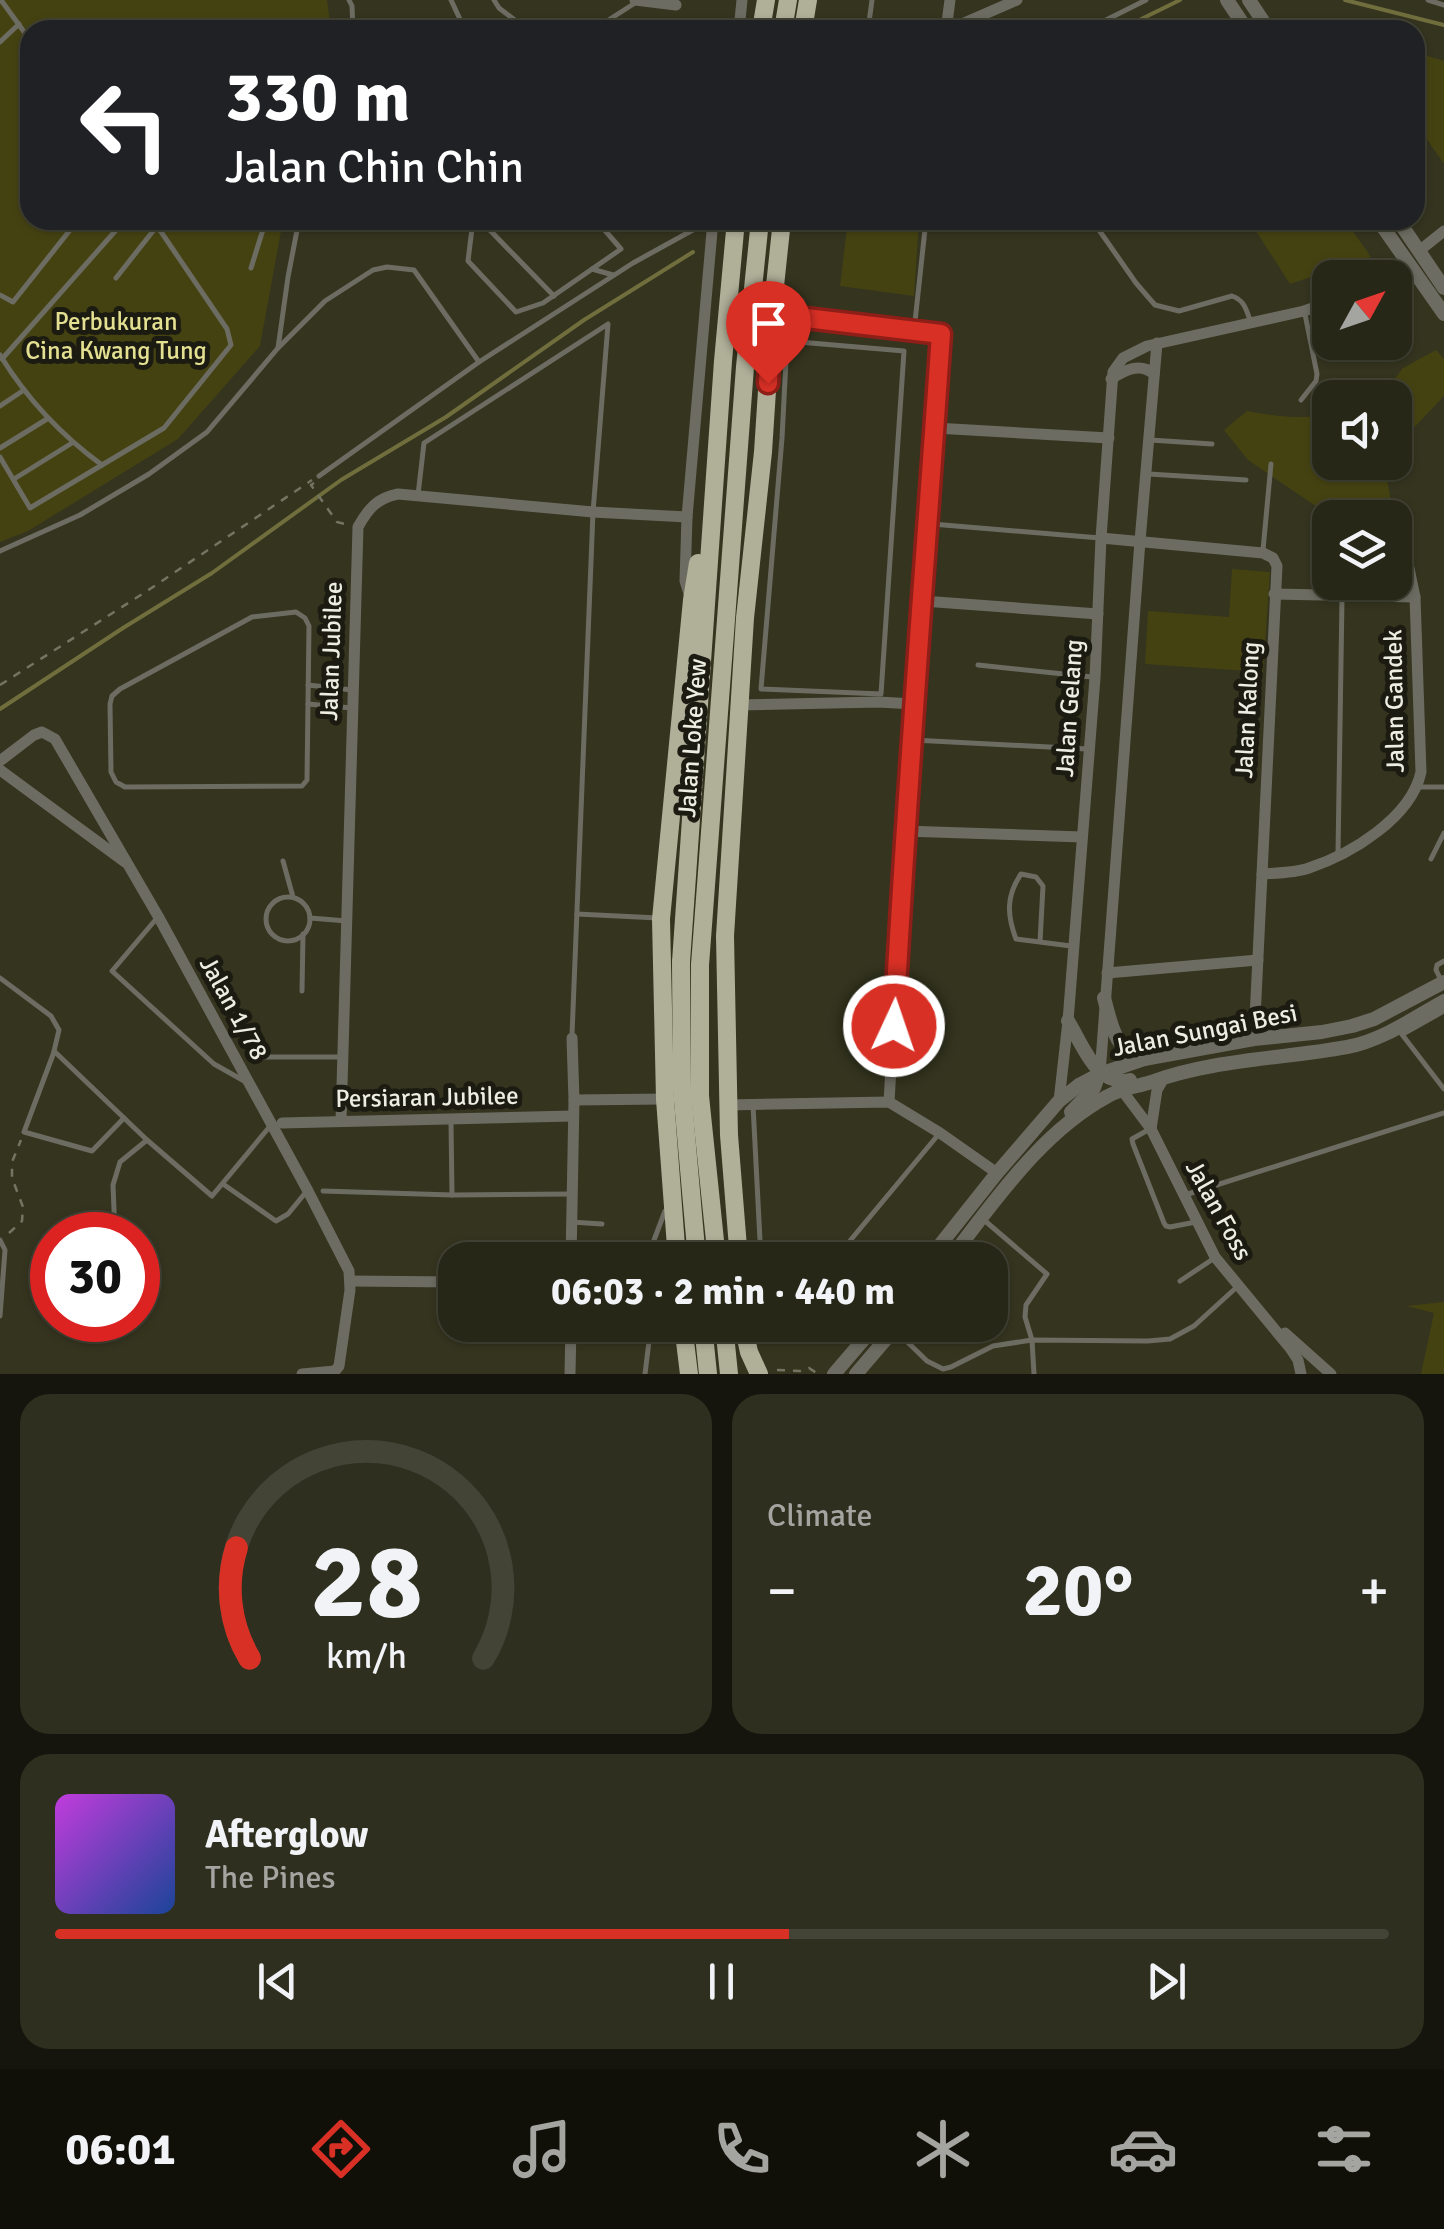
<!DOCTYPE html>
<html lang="en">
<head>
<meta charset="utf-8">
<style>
	body { margin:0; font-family:Signika,sans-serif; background:#2f2f20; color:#f1f3f6; height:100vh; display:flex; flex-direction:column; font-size:38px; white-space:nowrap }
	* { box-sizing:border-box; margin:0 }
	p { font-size:32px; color:#a4a5a1 }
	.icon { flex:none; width:55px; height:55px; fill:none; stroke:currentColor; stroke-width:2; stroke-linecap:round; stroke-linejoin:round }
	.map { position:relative; height:1374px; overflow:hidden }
	.drawer { display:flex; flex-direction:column; gap:20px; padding:20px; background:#15150d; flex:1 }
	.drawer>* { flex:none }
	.hud { position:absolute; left:20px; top:20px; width:1405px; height:210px; border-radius:30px; box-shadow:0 2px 8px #0004,0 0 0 2px #434436; background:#202124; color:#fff; overflow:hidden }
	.needle { width:65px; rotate:50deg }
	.tools { position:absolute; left:1312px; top:260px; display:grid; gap:20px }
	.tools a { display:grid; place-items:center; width:100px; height:100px; border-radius:20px; background:#272717; box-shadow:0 2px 8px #0004,0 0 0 2px #434436; font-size:50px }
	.speed { position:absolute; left:30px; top:1212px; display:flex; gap:20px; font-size:50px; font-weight:700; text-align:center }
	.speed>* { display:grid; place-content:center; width:130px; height:130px; border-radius:50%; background:#272717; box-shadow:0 2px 8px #0004,0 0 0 2px #434436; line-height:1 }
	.speed .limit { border:15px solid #d22; background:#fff; color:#111 }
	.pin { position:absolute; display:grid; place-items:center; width:85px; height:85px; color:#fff; margin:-102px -42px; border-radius:50% 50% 50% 0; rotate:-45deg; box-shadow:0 0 10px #0007 }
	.pin .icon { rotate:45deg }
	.me { position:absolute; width:110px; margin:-55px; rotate:3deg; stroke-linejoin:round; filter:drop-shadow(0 0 8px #0008) }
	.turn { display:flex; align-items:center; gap:35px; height:210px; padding:0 40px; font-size:45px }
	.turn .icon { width:130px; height:130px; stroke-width:2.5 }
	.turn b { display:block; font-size:70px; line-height:85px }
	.big { font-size:75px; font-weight:800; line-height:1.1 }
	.drawer .widget { flex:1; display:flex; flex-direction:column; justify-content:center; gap:15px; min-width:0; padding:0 35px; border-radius:30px; background:#2f2f20 }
	.drawer .dial { align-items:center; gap:0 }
	.dial svg { height:260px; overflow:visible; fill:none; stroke:#434436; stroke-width:7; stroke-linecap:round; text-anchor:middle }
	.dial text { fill:#f1f3f6; stroke:none }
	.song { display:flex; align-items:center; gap:30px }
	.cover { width:120px; height:120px; border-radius:15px; background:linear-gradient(135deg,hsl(290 70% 55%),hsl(220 70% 35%)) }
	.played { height:10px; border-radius:5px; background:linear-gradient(90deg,#d93025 55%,#434436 55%) }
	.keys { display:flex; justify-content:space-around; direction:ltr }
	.heat { display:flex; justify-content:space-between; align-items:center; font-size:55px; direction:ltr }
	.drawer .tiles { flex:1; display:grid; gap:20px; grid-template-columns:1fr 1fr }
	.widget:last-child { grid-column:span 2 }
	.trip { position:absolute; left:438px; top:1242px; width:570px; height:100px; border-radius:30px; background:#272717; box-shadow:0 2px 8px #0004,0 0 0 2px #434436; font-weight:800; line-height:100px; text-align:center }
	.menu { display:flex; height:160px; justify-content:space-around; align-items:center; background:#101009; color:#a4a5a1 }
	.menu .icon { width:70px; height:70px }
	.menu .active { color:#d93025 }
	.menu b { font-size:45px; color:#f1f3f6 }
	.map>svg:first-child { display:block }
	.green { fill:#454212 }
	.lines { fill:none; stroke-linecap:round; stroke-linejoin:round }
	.stream { stroke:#706e3c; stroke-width:4 }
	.path { stroke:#747462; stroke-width:2.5; stroke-dasharray:8 8; stroke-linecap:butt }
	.service { stroke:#6c6c62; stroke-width:5 }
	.minor { stroke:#6c6c62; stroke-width:11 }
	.tertiary { stroke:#6c6c62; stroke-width:14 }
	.trunk { stroke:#b0b099; stroke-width:18 }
	.trunk-bridge { stroke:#b0b099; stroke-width:18 }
	.route-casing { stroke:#8d1f18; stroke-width:25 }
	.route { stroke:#d93025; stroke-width:18 }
	.labels { text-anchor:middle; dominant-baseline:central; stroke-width:10; stroke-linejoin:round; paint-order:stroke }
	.park-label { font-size:25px; fill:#e4e091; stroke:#1b1b12 }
	.street-label { font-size:25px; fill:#eeede1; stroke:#1b1b12 }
</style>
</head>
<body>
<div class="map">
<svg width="1444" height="1374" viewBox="0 0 1444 1374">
	<rect width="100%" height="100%" fill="#34341f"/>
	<g class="green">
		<polygon points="0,0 327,0 331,30 30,30 30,220 283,220 260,346 178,439 28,531 0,542"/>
		<polygon points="1415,52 1444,61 1444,164 1415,122"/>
		<polygon points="848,220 919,220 914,296 840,286"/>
		<polygon points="1249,220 1345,220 1371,257 1290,284"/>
		<polygon points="1436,350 1444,359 1444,396 1406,436 1395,453 1395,398 1381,397 1403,368"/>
		<path d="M1247,411c28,5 56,9 83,3v48l59,1 -4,5 9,49 -64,1v4l-7,-11 -75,-51 -24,-30z"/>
		<polygon points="1232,569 1270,572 1263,672 1145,664 1148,611 1229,617"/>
		<polygon points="1444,1302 1444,1374 1421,1374 1434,1313 1407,1306"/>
	</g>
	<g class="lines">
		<g class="stream">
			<polyline points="1345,0 1444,25"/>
			<polyline points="1119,30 1180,0"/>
			<polyline points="0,709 123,628 212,573 341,480 446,417 584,320 693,252"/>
		</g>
		<g class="path">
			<polyline points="314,483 311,485 337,522 345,524"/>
			<polyline points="0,685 147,591 312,480"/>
			<polyline points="9,1233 22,1221 23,1207 12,1178 12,1162 21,1140"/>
			<polyline points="777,1370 800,1371 809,1368 818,1374"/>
		</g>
		<g class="service">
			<polyline points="1,0 30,40"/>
			<polyline points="349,0 352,6 353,30"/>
			<polyline points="451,0 465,30"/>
			<polyline points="494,0 499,8 528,30"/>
			<polyline points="1428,0 1444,5"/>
			<polyline points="593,30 635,3"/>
			<polyline points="868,30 872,0"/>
			<polyline points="1086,30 1146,0"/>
			<polyline points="0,42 19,24"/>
			<polyline points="473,220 468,261 516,312 543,303 621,249 596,220"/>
			<polyline points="480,220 554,296"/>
			<path d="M1092,220l44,63 19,22 24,6 53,-15c12,4 14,13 18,24"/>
			<polyline points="251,268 266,220"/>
			<polyline points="592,269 613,275"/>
			<polyline points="116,278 157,226"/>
			<polyline points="0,295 13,302 78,220"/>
			<polyline points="776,314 938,334"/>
			<polyline points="914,331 926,220"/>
			<polygon points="787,341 904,351 881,694 761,689 782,438"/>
			<polyline points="278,348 325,301 373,270 387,267 414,270 479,362 633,263 711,220"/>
			<path d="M0,355c27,44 61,80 102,110l62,-37 67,-83 -4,-16 -74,-109"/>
			<polyline points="2,359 125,220"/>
			<polyline points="1301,400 1316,381 1317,374 1305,314"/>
			<polyline points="0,406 24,390"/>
			<polyline points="1150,440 1212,444"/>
			<polyline points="0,448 47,419"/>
			<polyline points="0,457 30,508 102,465"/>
			<polyline points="1149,474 1246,480"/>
			<polyline points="319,476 479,362"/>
			<polyline points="14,479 72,443"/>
			<polyline points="418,495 424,443 608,324 593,512 572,1035"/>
			<polyline points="932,524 1100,538"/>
			<polyline points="1263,550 1271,464"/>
			<polyline points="0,551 80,515 149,474 207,432 278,348 288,277 299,220"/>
			<polygon points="296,612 305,618 309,626 307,780 302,786 125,787 116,782 111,772 110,704 112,696 120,689 252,617"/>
			<polyline points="978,665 1092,677"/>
			<polyline points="308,685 352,690"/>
			<polyline points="308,704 352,708"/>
			<polyline points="913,740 1087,749"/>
			<polyline points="1418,787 1444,787"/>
			<polyline points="1338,853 1342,599"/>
			<polyline points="1431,859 1444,833"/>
			<polyline points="283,861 293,897"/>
			<circle cx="288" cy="919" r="22"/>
			<polyline points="577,914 658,918"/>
			<polyline points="157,918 112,971 214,1064 246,1082"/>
			<polyline points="310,918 347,921"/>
			<path d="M1040,942l3,-56 -7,-9 -15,-3c-15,22 -14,41 -5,65l55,7"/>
			<polyline points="0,978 51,1016 59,1030 54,1051 147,1140 212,1196 271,1125"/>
			<polyline points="1441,980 1436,970 1437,965 1444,961"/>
			<polyline points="302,991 303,934"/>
			<polyline points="1397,1028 1444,1089"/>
			<polyline points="1403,1034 1444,1011"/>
			<polyline points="54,1052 24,1132 92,1151 124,1118"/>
			<polyline points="261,1057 342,1057"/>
			<polyline points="753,1105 761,1260"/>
			<polyline points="451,1122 452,1195"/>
			<polyline points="1148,1130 1132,1139 1133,1144 1164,1223 1166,1226 1170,1227 1196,1222"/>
			<polyline points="223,1184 276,1221 288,1214 306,1192"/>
			<polyline points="323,1191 452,1195 571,1194"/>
			<polyline points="1185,1195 1444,1113"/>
			<polyline points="984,1220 1047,1274 1026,1305 1025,1317 1032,1340 1034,1374"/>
			<polyline points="571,1222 602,1224"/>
			<polyline points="115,1235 113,1185 120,1162 147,1140"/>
			<polyline points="0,1240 5,1250 0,1316"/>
			<polyline points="651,1260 651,1248 665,1211"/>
			<polyline points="834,1260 938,1135"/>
			<polyline points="1180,1281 1213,1259"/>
			<polyline points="895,1330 927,1361 943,1369 951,1367 993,1346 1032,1340 1148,1341 1170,1339 1194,1326 1238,1286"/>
			<polyline points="645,1374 651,1325"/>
		</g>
		<g class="minor">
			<polyline points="635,0 676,5"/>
			<polyline points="739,30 742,0"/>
			<polyline points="946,30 950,0"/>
			<polyline points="948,30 1017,0"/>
			<polyline points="1419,251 1444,231"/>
			<polyline points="1395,280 1416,273"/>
			<path d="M1111,379c14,-9 29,-17 43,-5"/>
			<polyline points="935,428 1109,438"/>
			<polyline points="1101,538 1263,553 1273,558 1277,566 1254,1039"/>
			<polyline points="689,594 685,581 687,517 713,220"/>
			<polyline points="1274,594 1415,597"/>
			<polyline points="923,601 1098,614"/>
			<polyline points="738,705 879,702 913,704"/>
			<polyline points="0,761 34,735 42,732 55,739 158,916 308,1191 349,1271 350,1290 339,1366 335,1371 302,1374"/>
			<polyline points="0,770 125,862"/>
			<polyline points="904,831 1082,837"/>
			<path d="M1262,874c15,-1 33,-1 47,-6 42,-14 102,-50 112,-96l-6,-175 -10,-48"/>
			<polyline points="1107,973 1258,960"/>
			<polyline points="1100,1074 1140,541 1157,343"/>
			<polyline points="1121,1089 1151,1129 1215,1257 1290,1348 1298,1360 1301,1374"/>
			<polyline points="574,1100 665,1099"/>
			<polyline points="1059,1101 1068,1021 1095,678 1101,538 1113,372 1123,358 1147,346 1304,311 1330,302"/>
			<polyline points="889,1102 910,739 923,601 941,334"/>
			<polyline points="728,1105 889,1102 940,1133 997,1173"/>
			<path d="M341,1121l17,-594c10,-18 19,-29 40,-33l195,18 94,5"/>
			<polyline points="282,1123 573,1116"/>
			<polyline points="1151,1129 1157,1090 1165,1076"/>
			<polyline points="571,1260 574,1100 572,1038"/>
			<polyline points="350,1281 455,1282"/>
			<polyline points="1285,1333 1331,1374"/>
			<polyline points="570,1374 571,1325"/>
		</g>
		<g class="tertiary">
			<polyline points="1227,0 1247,30"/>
			<polyline points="1249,0 1269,30"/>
			<polyline points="1378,220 1444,314"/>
			<polyline points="1398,220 1444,288"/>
			<path d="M1104,998c8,28 10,52 40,61"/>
			<path d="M1068,1021c15,24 28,66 62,59"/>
			<polyline points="1071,1112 1094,1088 1099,1074"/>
			<polyline points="928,1260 997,1173 1059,1101 1079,1085 1100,1074 1144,1059 1254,1039 1322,1032 1352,1026 1374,1019 1444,982"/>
			<path d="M949,1260c46,-59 92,-128 159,-164 14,-8 28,-9 43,-14 64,-23 130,-23 196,-35 34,-6 67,-29 97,-46"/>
			<polyline points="834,1374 876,1325"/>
			<polyline points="856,1374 898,1325"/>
		</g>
		<g class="trunk">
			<polyline points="761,30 766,0"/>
			<polyline points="783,30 788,0"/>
			<polyline points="803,30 808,0"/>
			<polyline points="681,962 723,361 736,220"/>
			<polyline points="700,965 745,367 760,220"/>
			<polyline points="677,1260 665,1099 661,919 692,600 698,563"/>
			<polyline points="739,1260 729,1135 725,936 745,618 763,452 772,314 782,220"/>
			<polyline points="683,1325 689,1374"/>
			<polyline points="703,1325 708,1374"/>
			<polyline points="724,1325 729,1374"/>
			<polyline points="743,1325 749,1352 759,1374"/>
		</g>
		<g class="trunk-bridge">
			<polyline points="681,962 682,1089 697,1260"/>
			<polyline points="700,965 700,1096 717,1260"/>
		</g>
	</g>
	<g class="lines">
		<g class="route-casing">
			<path id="route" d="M768,383l4,-69 169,20c-16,231 -35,461 -47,692"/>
		</g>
		<use href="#route" class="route"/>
	</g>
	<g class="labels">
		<g class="park-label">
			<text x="116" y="321">Perbukuran<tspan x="116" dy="29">Cina Kwang Tung</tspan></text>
		</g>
		<g class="street-label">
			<text transform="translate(331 651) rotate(-88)">Jalan Jubilee</text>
			<text transform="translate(1394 701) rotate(-91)">Jalan Gandek</text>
			<text transform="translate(1069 708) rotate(-86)">Jalan Gelang</text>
			<text transform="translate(1247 710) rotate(-87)">Jalan Kalong</text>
			<text transform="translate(692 738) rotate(-86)">Jalan Loke Yew</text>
			<text transform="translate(234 1008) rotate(61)">Jalan 1/78</text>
			<text transform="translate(1205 1030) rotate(-11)">Jalan Sungai Besi</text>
			<text transform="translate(427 1097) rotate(-1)">Persiaran Jubilee</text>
			<text transform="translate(1219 1210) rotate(61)">Jalan Foss</text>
		</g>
	</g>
</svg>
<div class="tools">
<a><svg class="needle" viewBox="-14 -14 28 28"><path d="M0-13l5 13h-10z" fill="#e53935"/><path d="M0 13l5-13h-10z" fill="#a4a5a1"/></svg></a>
<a><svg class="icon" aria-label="sound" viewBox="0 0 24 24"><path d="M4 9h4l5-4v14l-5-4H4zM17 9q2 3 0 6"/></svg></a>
<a><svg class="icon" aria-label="layers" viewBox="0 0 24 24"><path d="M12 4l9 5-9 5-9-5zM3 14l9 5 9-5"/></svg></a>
</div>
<div class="speed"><div class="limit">30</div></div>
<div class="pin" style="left:768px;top:383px;background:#d93025"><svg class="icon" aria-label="arrive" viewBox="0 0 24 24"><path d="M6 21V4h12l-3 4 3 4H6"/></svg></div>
<svg class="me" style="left:894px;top:1026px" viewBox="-20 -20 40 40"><circle r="17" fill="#d93025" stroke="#fff" stroke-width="3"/><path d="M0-11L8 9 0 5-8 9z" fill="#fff"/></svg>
<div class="trip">06:03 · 2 min · 440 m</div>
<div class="hud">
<div class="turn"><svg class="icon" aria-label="left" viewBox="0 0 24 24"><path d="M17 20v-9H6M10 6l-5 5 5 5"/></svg><div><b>330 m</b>Jalan Chin Chin</div></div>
</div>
</div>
<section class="drawer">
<div class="tiles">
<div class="widget dial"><svg viewBox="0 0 100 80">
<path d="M14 69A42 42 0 1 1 86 69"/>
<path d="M14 69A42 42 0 0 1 10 35" stroke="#d93025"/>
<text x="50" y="56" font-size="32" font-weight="700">28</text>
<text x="50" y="72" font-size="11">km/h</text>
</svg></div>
<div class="widget"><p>Climate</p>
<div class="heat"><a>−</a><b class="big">20°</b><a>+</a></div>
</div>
<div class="widget">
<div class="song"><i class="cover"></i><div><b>Afterglow</b><p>The Pines</p></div></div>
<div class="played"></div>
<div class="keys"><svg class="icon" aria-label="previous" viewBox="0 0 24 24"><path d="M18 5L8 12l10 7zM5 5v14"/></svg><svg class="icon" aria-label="pause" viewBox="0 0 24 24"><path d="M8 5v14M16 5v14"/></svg><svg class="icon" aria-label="next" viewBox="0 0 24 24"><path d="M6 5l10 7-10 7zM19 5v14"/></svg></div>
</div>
</div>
</section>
<nav class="menu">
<b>06:01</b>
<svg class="icon active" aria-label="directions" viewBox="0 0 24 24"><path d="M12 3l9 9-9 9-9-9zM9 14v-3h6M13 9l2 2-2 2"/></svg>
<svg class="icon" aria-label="music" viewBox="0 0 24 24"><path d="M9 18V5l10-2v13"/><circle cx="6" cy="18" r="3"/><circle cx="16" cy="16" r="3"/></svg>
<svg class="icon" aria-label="phone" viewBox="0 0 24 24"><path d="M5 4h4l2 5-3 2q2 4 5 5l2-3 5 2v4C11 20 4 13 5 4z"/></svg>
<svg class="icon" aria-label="climate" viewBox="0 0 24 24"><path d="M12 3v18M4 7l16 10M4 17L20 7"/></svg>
<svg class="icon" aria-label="car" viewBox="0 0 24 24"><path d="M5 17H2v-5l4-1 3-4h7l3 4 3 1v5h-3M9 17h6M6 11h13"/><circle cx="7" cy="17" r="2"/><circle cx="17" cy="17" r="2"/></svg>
<svg class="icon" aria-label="filters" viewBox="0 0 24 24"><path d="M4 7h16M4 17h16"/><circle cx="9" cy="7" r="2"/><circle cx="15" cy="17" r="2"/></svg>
</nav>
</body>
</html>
